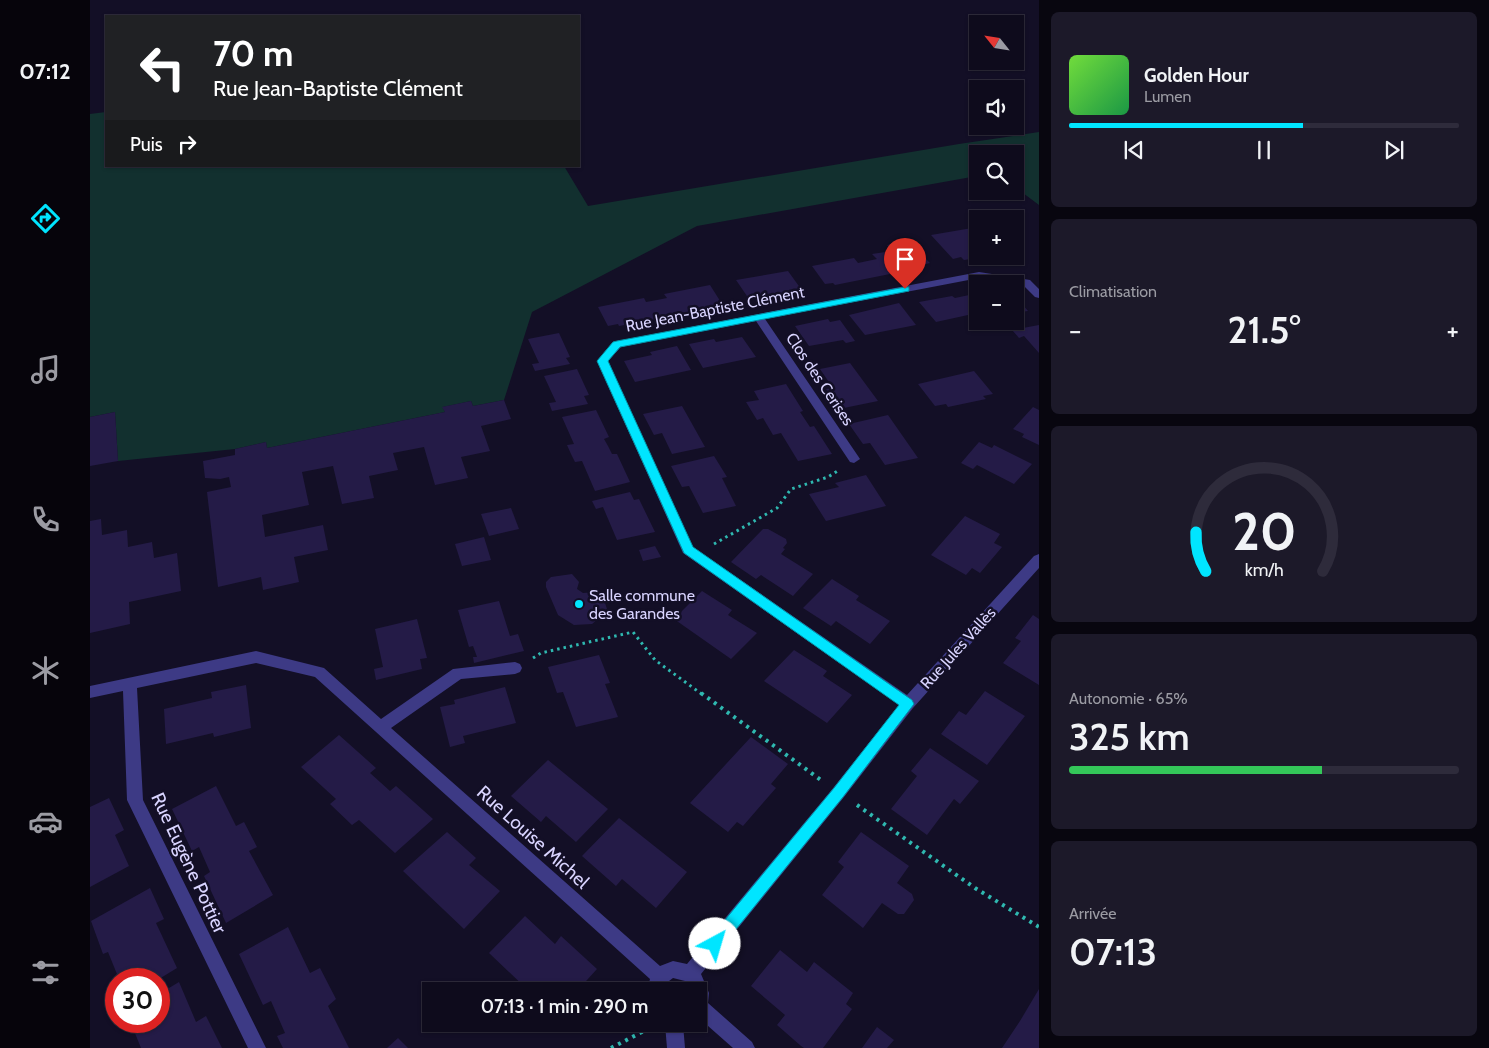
<!DOCTYPE html>
<html lang="fr">
<head>
<meta charset="utf-8">
<style>
	body { margin:0; font-family:Cabin,sans-serif; background:#1c1929; color:#f1f3f6; height:100vh; display:flex; flex-direction:column; font-size:19px; white-space:nowrap }
	* { box-sizing:border-box; margin:0 }
	p { font-size:16px; color:#9b9ba3 }
	.icon { flex:none; width:28px; height:28px; fill:none; stroke:currentColor; stroke-width:2; stroke-linecap:round; stroke-linejoin:round }
	.map { position:relative; flex:1; overflow:hidden }
	.drawer { display:flex; flex-direction:column; gap:12px; padding:12px; background:#08060f; width:450px }
	.drawer>* { flex:none }
	.hud { position:absolute; left:15px; top:15px; width:475px; height:152px; border-radius:0px; box-shadow:0 1px 4px #0004,0 0 0 1px #2e2b3b; background:#202124; color:#fff; overflow:hidden }
	.needle { width:32px; rotate:300deg }
	.fabs { position:absolute; left:879px; top:15px; display:grid; gap:10px }
	.fabs a { display:grid; place-items:center; width:55px; height:55px; border-radius:0px; background:#0e0b1c; box-shadow:0 1px 4px #0004,0 0 0 1px #2e2b3b; font-size:25px }
	.speed { position:absolute; left:15px; top:968px; display:flex; gap:10px; font-size:25px; font-weight:700; text-align:center }
	.speed>* { display:grid; place-content:center; width:65px; height:65px; border-radius:50%; background:#0e0b1c; box-shadow:0 1px 4px #0004,0 0 0 1px #2e2b3b; line-height:1 }
	.speed .limit { border:8px solid #d22; background:#fff; color:#111 }
	.pin { position:absolute; display:grid; place-items:center; width:42px; height:42px; color:#fff; margin:-51px -21px; border-radius:50% 50% 50% 0; rotate:-45deg; box-shadow:0 0 5px #0007 }
	.pin .icon { rotate:45deg }
	.me { position:absolute; width:55px; margin:-28px; rotate:39deg; stroke-linejoin:round; filter:drop-shadow(0 0 4px #0008) }
	.turn { display:flex; align-items:center; gap:18px; height:105px; padding:0 25px; font-size:22px }
	.turn .icon { width:65px; height:65px; stroke-width:2.5 }
	.turn b { display:block; font-size:35px; line-height:42px }
	.then { display:flex; align-items:center; height:48px; padding:0 25px; background:#0003; gap:10px; font-size:19px }
	.big { font-size:38px; font-weight:600; line-height:1.1 }
	.drawer .tile { flex:1; display:flex; flex-direction:column; justify-content:center; gap:8px; min-width:0; padding:0 18px; border-radius:8px; background:#1c1929 }
	.drawer .dial { align-items:center; gap:0 }
	.dial svg { height:130px; overflow:visible; fill:none; stroke:#2e2b3b; stroke-width:7; stroke-linecap:round; text-anchor:middle }
	.dial text { fill:#f1f3f6; stroke:none }
	.song { display:flex; align-items:center; gap:15px }
	.cover { width:60px; height:60px; border-radius:8px; background:linear-gradient(135deg,hsl(100 70% 55%),hsl(140 70% 35%)) }
	.played { height:5px; border-radius:2px; background:linear-gradient(90deg,#00e5ff 60%,#2e2b3b 60%) }
	.keys { display:flex; justify-content:space-around; direction:ltr }
	.heat { display:flex; justify-content:space-between; align-items:center; font-size:28px; direction:ltr }
	.charge { height:8px; border-radius:4px; background:linear-gradient(90deg,#34c759 65%,#2e2b3b 0) }
	.trip { position:absolute; left:332px; top:982px; width:285px; height:50px; border-radius:0px; background:#0e0b1c; box-shadow:0 1px 4px #0004,0 0 0 1px #2e2b3b; font-weight:600; line-height:50px; text-align:center }
	main { display:flex; flex:1; min-height:0 }
	.dock { display:flex; flex-direction:column; width:90px; justify-content:space-around; align-items:center; background:#06040b; color:#9b9ba3 }
	.dock .icon { width:35px; height:35px }
	.dock .on { color:#00e5ff }
	.dock b { font-size:22px; color:#f1f3f6 }
	.map>svg:first-child { display:block }
	.green { fill:#12302f }
	.building { fill:#241b47 }
	.lines { fill:none; stroke-linecap:round; stroke-linejoin:round }
	.path-far1 { stroke:#2fb8b0; stroke-width:3; stroke-dasharray:2.5 4; stroke-linecap:butt }
	.path { stroke:#2fb8b0; stroke-width:4; stroke-dasharray:3 5; stroke-linecap:butt }
	.minor { fill:#3d3a85; fill-rule:evenodd }
	.route { fill:#00e5ff; stroke:#0095a6 }
	.poi-dot { fill:#00e5ff; stroke:#130f26; stroke-width:2 }
	.labels { text-anchor:middle; dominant-baseline:central; stroke-width:5; stroke-linejoin:round; paint-order:stroke }
	.street-label { font-size:16px; fill:#d9d4ff; stroke:#130f26 }
	.poi-label { font-size:16px; fill:#d9d4ff; stroke:#130f26; text-anchor:start }
	.near-street-label { font-size:19px; fill:#d9d4ff; stroke:#130f26 }
</style>
</head>
<body>
<main>
<nav class="dock">
<b>07:12</b>
<svg class="icon on" aria-label="directions" viewBox="0 0 24 24"><path d="M12 3l9 9-9 9-9-9zM9 14v-3h6M13 9l2 2-2 2"/></svg>
<svg class="icon" aria-label="music" viewBox="0 0 24 24"><path d="M9 18V5l10-2v13"/><circle cx="6" cy="18" r="3"/><circle cx="16" cy="16" r="3"/></svg>
<svg class="icon" aria-label="phone" viewBox="0 0 24 24"><path d="M5 4h4l2 5-3 2q2 4 5 5l2-3 5 2v4C11 20 4 13 5 4z"/></svg>
<svg class="icon" aria-label="climate" viewBox="0 0 24 24"><path d="M12 3v18M4 7l16 10M4 17L20 7"/></svg>
<svg class="icon" aria-label="car" viewBox="0 0 24 24"><path d="M5 17H2v-5l4-1 3-4h7l3 4 3 1v5h-3M9 17h6M6 11h13"/><circle cx="7" cy="17" r="2"/><circle cx="17" cy="17" r="2"/></svg>
<svg class="icon" aria-label="filters" viewBox="0 0 24 24"><path d="M4 7h16M4 17h16"/><circle cx="9" cy="7" r="2"/><circle cx="15" cy="17" r="2"/></svg>
</nav>
<div class="map">
<svg width="949" height="1048" viewBox="0 0 949 1048">
	<rect width="100%" height="100%" fill="#130f26"/>
	<polygon class="green" points="16,112 16,166 474,166 498,206 869,144 949,132 949,205 925,187 925,154 888,154 887,176 607,226 442,312 414,400 383,406 381,401 353,407 355,412 177,448 176,442 145,449 28,461 25,412 0,417 0,114"/>
	<g class="building">
		<polygon points="888,227 888,258 874,260 871,257 863,259 841,235"/>
		<polygon points="818,241 840,263 832,265 835,267 745,285 743,283 735,284 722,266 764,258 768,263 787,259 782,254 802,251 797,245"/>
		<polygon points="698,271 711,289 702,290 704,293 677,298 659,299 646,280"/>
		<polygon points="620,285 632,304 622,306 624,308 566,319 529,326 528,324 518,326 508,307 554,298 556,302 567,300 577,298 574,294"/>
		<polygon points="888,291 888,318 882,319 878,315 846,322 829,302 862,296 865,298 884,294 882,292"/>
		<polygon points="925,297 932,304 938,311 925,313"/>
		<polygon points="809,303 826,325 775,335 759,315"/>
		<polygon points="738,319 740,322 750,320 765,341 756,343 753,340 719,346 705,326"/>
		<polygon points="949,325 949,353 934,336 929,338 922,330"/>
		<polygon points="469,333 480,357 476,358 480,364 445,371 442,364 449,363 438,339"/>
		<polygon points="652,337 666,357 613,368 599,344 624,339 626,342"/>
		<polygon points="587,346 601,370 545,382 534,361 562,355 560,352"/>
		<polygon points="760,363 788,401 749,409 736,389 743,388 730,369"/>
		<polygon points="487,369 499,395 494,396 498,404 462,411 459,403 466,402 454,376"/>
		<polygon points="884,371 903,394 893,396 896,399 858,407 856,404 845,406 828,384"/>
		<polygon points="696,384 713,411 710,412 720,427 724,426 742,454 708,461 691,433 683,435 673,418 667,420 656,402 669,400 664,391"/>
		<polygon points="414,400 421,419 391,426 400,451 371,457 378,478 345,485 334,447 303,453 308,470 279,476 284,498 252,504 243,466 212,472 219,505 172,515 175,537 233,525 238,550 204,557 209,582 173,590 171,577 128,587 117,492 141,487 139,477 130,479 115,478 113,461 145,455 145,449 176,442 177,448 355,412 352,407 381,401 383,406"/>
		<polygon points="592,406 615,447 582,454 572,433 564,435 553,414"/>
		<polygon points="943,407 949,410 949,445 932,437 934,434 923,429"/>
		<polygon points="506,410 519,437 514,439 518,446 522,454 527,454 540,482 505,491 492,461 485,462 481,454 477,445 484,444 472,417"/>
		<polygon points="25,412 28,461 0,466 0,417"/>
		<polygon points="798,415 828,458 795,465 780,443 773,444 759,424"/>
		<polygon points="889,442 902,448 904,445 942,464 924,484 887,465 883,469 871,463"/>
		<polygon points="624,456 637,477 632,478 646,506 613,513 599,486 592,487 581,466"/>
		<polygon points="776,475 796,506 736,521 719,494 749,487 745,483"/>
		<polygon points="540,492 544,500 549,499 565,532 527,540 513,507 506,509 502,501"/>
		<polygon points="421,508 429,529 399,536 391,514"/>
		<polygon points="875,516 910,534 904,543 912,547 890,573 882,568 876,575 841,555"/>
		<polygon points="11,519 12,535 37,530 38,547 62,542 64,558 87,553 91,591 39,602 40,624 0,633 0,521"/>
		<polygon points="673,529 678,529 696,539 697,543 693,548 695,549 691,554 723,574 703,596 671,575 666,579 641,562"/>
		<polygon points="394,537 401,560 372,566 365,544"/>
		<polygon points="565,546 571,557 553,561 549,550"/>
		<polygon points="482,574 489,582 487,589 493,593 506,592 514,600 517,609 514,614 502,624 484,625 468,615 456,587 456,582 461,577"/>
		<polygon points="742,579 769,596 766,600 800,621 780,644 746,621 741,626 713,608"/>
		<polygon points="612,591 642,610 638,615 667,633 641,659 584,619"/>
		<polygon points="409,601 420,636 428,634 434,651 384,663 383,657 387,657 383,646 379,647 368,610"/>
		<polygon points="943,615 949,619 949,685 913,663 931,641 925,638"/>
		<polygon points="327,619 337,658 330,659 332,669 286,680 284,669 293,667 285,629"/>
		<polygon points="704,650 737,671 733,676 762,695 737,723 674,681"/>
		<polygon points="509,655 520,683 515,684 528,717 486,727 473,692 467,693 458,667"/>
		<polygon points="156,685 161,728 124,737 123,733 76,744 74,709 122,698 121,692"/>
		<polygon points="415,687 426,723 373,736 375,743 360,747 350,707 365,704 364,700"/>
		<polygon points="895,691 935,716 897,765 851,734 869,711 876,715"/>
		<polygon points="249,735 286,768 280,773 300,791 306,786 343,819 305,853 269,820 262,825 240,804 246,799 211,767"/>
		<polygon points="661,737 698,764 681,784 686,788 653,826 647,822 638,832 600,803"/>
		<polygon points="840,748 889,781 870,804 864,799 837,835 801,809 827,776 821,771"/>
		<polygon points="458,760 518,809 486,842 456,816 451,822 421,796"/>
		<polygon points="126,786 146,826 154,822 167,847 159,851 183,895 136,923 114,876 120,872 109,847 102,851 82,809"/>
		<polygon points="19,798 34,830 25,835 39,866 0,887 0,807"/>
		<polygon points="529,818 597,872 566,908 532,879 526,886 492,856"/>
		<polygon points="357,832 386,858 379,865 410,891 374,929 313,871"/>
		<polygon points="771,832 819,866 807,883 822,894 824,900 814,914 808,914 792,903 773,928 732,895 754,867 748,862"/>
		<polygon points="60,888 74,919 66,923 87,968 69,979 29,979 18,952 13,954 1,921"/>
		<polygon points="435,916 465,944 471,936 507,969 487,991 439,991 399,953"/>
		<polygon points="198,927 220,973 230,968 246,999 238,1006 259,1048 193,1048 187,1036 195,1033 181,1001 173,1005 149,954"/>
		<polygon points="690,950 717,972 724,962 763,993 756,1004 762,1009 733,1048 714,1048 711,1046 687,1025 695,1015 661,986"/>
		<polygon points="89,982 106,1022 116,1016 132,1048 51,1048 40,1021 69,1021 69,994"/>
		<polygon points="949,989 949,1048 912,1048 930,1021"/>
		<polygon points="787,1027 804,1040 797,1048 772,1048"/>
		<polygon points="308,1038 318,1048 297,1048"/>
	</g>
	<g class="lines">
		<g class="path-far1">
			<polyline points="624,544 687,508 701,489 738,477 749,470"/>
			<polyline points="443,658 451,653 543,632 565,660 613,695"/>
		</g>
		<g class="path">
			<polyline points="611,693 731,780"/>
			<polyline points="767,805 885,888 949,927"/>
			<polyline points="521,1048 552,1032 561,1024"/>
		</g>
		<g class="minor">
			<polygon points="889,272 940,280 949,289 949,298 945,297 933,285 889,278 675,319 768,456 770,459 764,463 760,462 666,321 531,347 518,361 603,547 817,695 944,556 949,554 949,568 823,708 754,797 611,974 619,993 618,1003 662,1042 665,1048 643,1048 609,1018 609,991 602,991 595,981 583,978 575,984 573,991 557,991 560,979 225,677 166,663 47,688 53,800 176,1048 158,1048 37,800 33,691 0,698 0,686 166,651 234,668 291,719 363,669 425,662 430,664 432,668 430,672 425,674 371,679 301,728 570,966 583,961 597,964 744,787 809,705 593,553 507,361 523,342 527,341"/>
			<polygon points="575,1024 593,1024 595,1048 577,1048"/>
		</g>
	</g>
	<polygon class="route" points="815,287 819,287 819,291 530,347 518,361 603,547 822,700 824,704 753,797 630,949 625,951 620,949 617,944 620,938 744,788 809,705 594,553 507,361 523,342 527,341"/>
	<circle class="poi-dot" cx="489" cy="604" r="5"/>
	<g class="labels">
		<g class="street-label">
			<text transform="translate(625 309) rotate(-11)">Rue Jean-Baptiste Clément</text>
			<text transform="translate(730 379) rotate(56)">Clos des Cerises</text>
			<text transform="translate(868 648) rotate(-48)">Rue Jules Vallès</text>
		</g>
		<g class="poi-label">
			<text x="499" y="595">Salle commune<tspan x="499" dy="18">des Garandes</tspan></text>
		</g>
		<g class="near-street-label">
			<text transform="translate(443 837) rotate(42)">Rue Louise Michel</text>
			<text transform="translate(99 863) rotate(65)">Rue Eugène Pottier</text>
		</g>
	</g>
</svg>
<div class="fabs">
<a><svg class="needle" viewBox="-14 -14 28 28"><path d="M0-13l5 13h-10z" fill="#e53935"/><path d="M0 13l5-13h-10z" fill="#9b9ba3"/></svg></a>
<a><svg class="icon" aria-label="sound" viewBox="0 0 24 24"><path d="M4 9h4l5-4v14l-5-4H4zM17 9q2 3 0 6"/></svg></a>
<a><svg class="icon" aria-label="search" viewBox="0 0 24 24"><circle cx="10" cy="10" r="6"/><path d="M15 15l6 6"/></svg></a>
<a>+</a>
<a>−</a>
</div>
<div class="speed"><div class="limit">30</div></div>
<div class="pin" style="left:815px;top:289px;background:#d93025"><svg class="icon" aria-label="arrive" viewBox="0 0 24 24"><path d="M6 21V4h12l-3 4 3 4H6"/></svg></div>
<svg class="me" style="left:625px;top:944px" viewBox="-20 -20 40 40"><circle r="19" fill="#fff"/><path d="M0-13L10 11 0 6-10 11z" fill="#00e5ff"/></svg>
<div class="trip">07:13 · 1 min · 290 m</div>
<div class="hud">
<div class="turn"><svg class="icon" aria-label="left" viewBox="0 0 24 24"><path d="M17 20v-9H6M10 6l-5 5 5 5"/></svg><div><b>70 m</b>Rue Jean-Baptiste Clément</div></div>
<div class="then">Puis<svg class="icon" aria-label="right" viewBox="0 0 24 24"><path d="M7 20v-9h11M14 6l5 5-5 5"/></svg></div>
</div>
</div>
<section class="drawer">
<div class="tile">
<div class="song"><i class="cover"></i><div><b>Golden Hour</b><p>Lumen</p></div></div>
<div class="played"></div>
<div class="keys"><svg class="icon" aria-label="previous" viewBox="0 0 24 24"><path d="M18 5L8 12l10 7zM5 5v14"/></svg><svg class="icon" aria-label="pause" viewBox="0 0 24 24"><path d="M8 5v14M16 5v14"/></svg><svg class="icon" aria-label="next" viewBox="0 0 24 24"><path d="M6 5l10 7-10 7zM19 5v14"/></svg></div>
</div>
<div class="tile"><p>Climatisation</p>
<div class="heat"><a>−</a><b class="big">21.5°</b><a>+</a></div>
</div>
<div class="tile dial"><svg viewBox="0 0 100 80">
<path d="M14 69A42 42 0 1 1 86 69"/>
<path d="M14 69A42 42 0 0 1 8 45" stroke="#00e5ff"/>
<text x="50" y="56" font-size="32" font-weight="700">20</text>
<text x="50" y="72" font-size="11">km/h</text>
</svg></div>
<div class="tile"><p>Autonomie · 65%</p><b class="big">325 km</b><div class="charge"></div></div>
<div class="tile"><p>Arrivée</p><b class="big">07:13</b></div>
</section>
</main>
</body>
</html>
